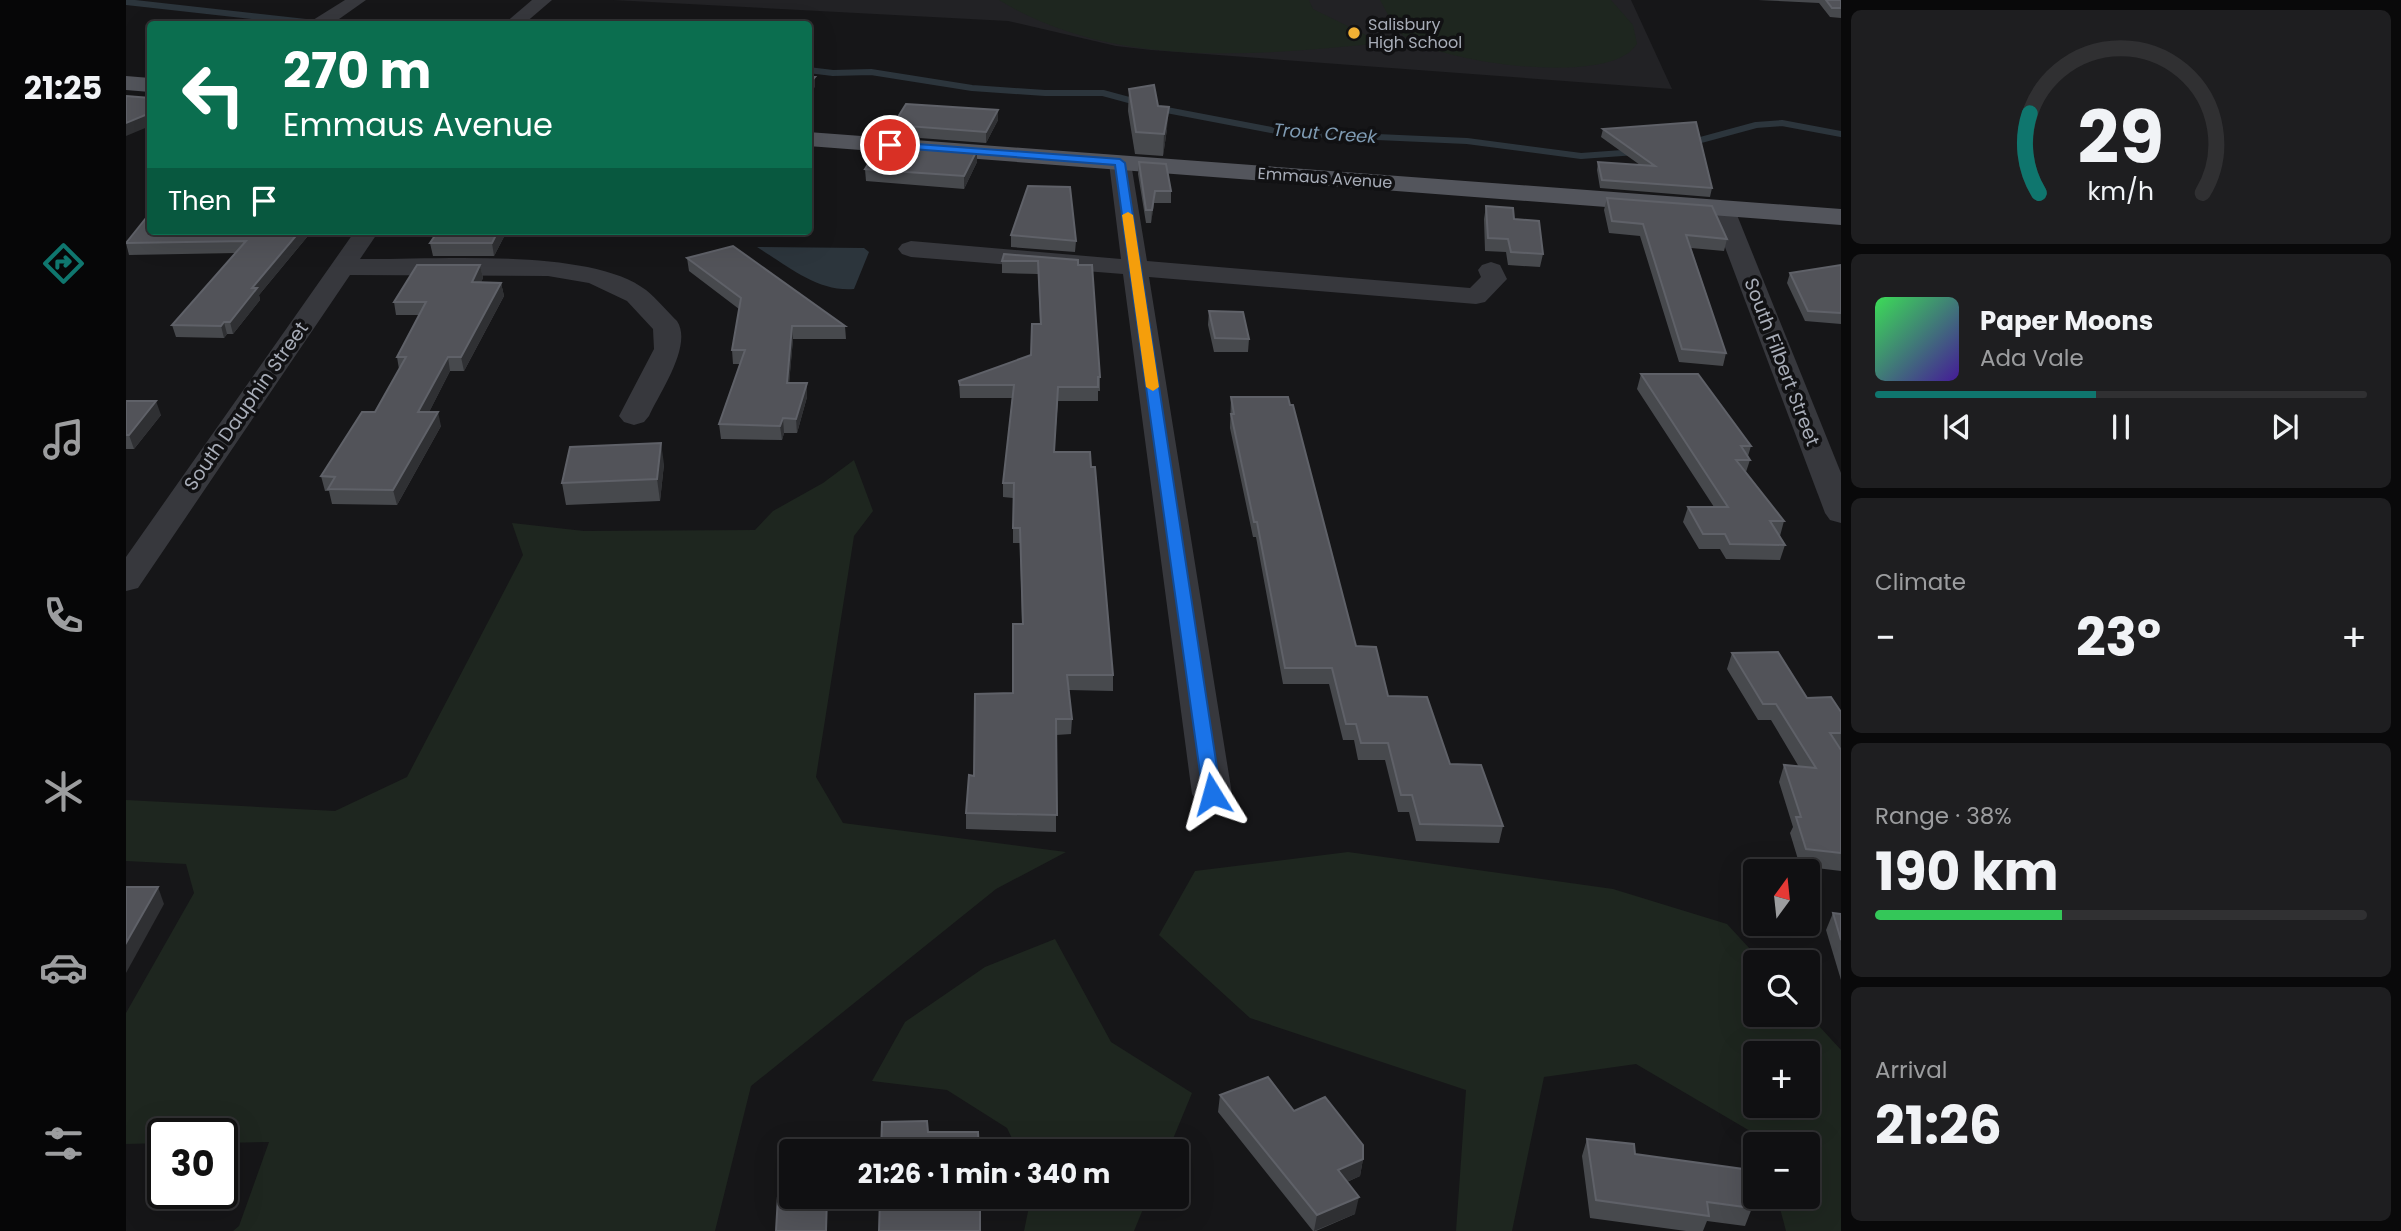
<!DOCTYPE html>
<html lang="en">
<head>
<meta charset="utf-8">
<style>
	body { margin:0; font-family:Poppins,sans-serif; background:#1e1e20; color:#f1f3f6; height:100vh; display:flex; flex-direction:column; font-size:26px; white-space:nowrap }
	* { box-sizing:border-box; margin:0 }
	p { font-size:23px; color:#9c9d9f }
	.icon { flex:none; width:38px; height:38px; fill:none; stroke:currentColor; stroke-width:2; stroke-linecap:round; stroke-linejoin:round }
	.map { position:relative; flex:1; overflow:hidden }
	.details { display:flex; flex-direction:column; gap:10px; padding:10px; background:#09090a; width:560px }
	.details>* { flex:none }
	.top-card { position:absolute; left:21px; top:21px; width:665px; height:214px; border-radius:7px; box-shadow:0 7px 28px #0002,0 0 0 2px #303032; background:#0b6e4f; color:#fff; overflow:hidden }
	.needle { width:46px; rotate:15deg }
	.tools { position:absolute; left:1617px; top:859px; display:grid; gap:14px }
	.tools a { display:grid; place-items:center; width:77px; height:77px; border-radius:7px; background:#101012; box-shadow:0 7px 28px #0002,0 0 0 2px #303032; font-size:35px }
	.speed { position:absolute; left:21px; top:1118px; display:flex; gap:14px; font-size:35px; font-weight:700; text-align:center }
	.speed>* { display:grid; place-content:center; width:91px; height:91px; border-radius:50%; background:#101012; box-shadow:0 7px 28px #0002,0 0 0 2px #303032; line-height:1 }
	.speed .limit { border:4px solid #111; border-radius:10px; background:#fff; color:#111 }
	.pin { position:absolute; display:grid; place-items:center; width:60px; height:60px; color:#fff; margin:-30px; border:4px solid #fff; border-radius:50%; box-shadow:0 2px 7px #0007 }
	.me { position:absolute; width:77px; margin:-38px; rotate:352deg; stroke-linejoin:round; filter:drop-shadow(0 0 5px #0008) }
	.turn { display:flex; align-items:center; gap:24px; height:147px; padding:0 21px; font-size:32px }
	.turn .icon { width:91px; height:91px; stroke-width:2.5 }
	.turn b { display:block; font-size:49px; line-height:60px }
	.then { display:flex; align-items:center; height:66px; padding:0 21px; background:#0003; gap:14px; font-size:26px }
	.big { font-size:52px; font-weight:700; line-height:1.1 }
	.details .widget { flex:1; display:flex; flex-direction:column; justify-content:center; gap:10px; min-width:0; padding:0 24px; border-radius:10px; background:#1e1e20 }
	.details .dial { align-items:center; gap:0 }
	.dial svg { height:182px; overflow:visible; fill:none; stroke:#303032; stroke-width:7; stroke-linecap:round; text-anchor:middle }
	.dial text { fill:#f1f3f6; stroke:none }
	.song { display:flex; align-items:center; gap:21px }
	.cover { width:84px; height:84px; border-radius:10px; background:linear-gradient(135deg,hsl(130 70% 55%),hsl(260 70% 35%)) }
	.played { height:7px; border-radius:4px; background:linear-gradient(90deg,#0f766e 45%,#303032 45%) }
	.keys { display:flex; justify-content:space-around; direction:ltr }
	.heat { display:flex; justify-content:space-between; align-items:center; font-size:38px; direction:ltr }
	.charge { height:10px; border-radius:5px; background:linear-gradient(90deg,#34c759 38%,#303032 0) }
	.trip { position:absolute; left:653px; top:1139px; width:410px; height:70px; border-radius:7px; background:#101012; box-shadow:0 7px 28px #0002,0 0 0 2px #303032; font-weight:700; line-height:70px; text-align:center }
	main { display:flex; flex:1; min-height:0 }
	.dock { display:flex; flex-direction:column; width:126px; justify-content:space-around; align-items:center; background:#060607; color:#9c9d9f }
	.dock .icon { width:49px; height:49px }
	.dock .current { color:#0f766e }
	.dock b { font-size:32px; color:#f1f3f6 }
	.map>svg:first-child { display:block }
	.built { fill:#222225 }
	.green { fill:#1e261f; fill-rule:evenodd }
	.water { fill:#2c353c }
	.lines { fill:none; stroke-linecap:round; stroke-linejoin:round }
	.stream { stroke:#2c353c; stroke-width:6 }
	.minor { fill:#37383d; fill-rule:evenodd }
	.major { fill:#53555c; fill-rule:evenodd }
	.wall { fill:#47494d }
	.shaded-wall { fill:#2f3033 }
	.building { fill:#525359; stroke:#5f6168; stroke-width:2 }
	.route { fill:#1a73e8; stroke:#114b97; stroke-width:2 }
	.slow { fill:#f59e0b }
	.poi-dot { fill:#f2b134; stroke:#111113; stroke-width:2.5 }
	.labels { text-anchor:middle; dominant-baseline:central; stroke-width:7; stroke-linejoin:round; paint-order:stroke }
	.far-poi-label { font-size:16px; fill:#a8adb8; stroke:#111113; text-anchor:start }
	.far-street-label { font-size:16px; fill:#a8adb8; stroke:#111113 }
	.far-water-label { font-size:18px; font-style:italic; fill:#7f9bb3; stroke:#111113 }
	.street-label { font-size:19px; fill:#a8adb8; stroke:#111113 }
</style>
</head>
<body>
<main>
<nav class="dock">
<b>21:25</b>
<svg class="icon current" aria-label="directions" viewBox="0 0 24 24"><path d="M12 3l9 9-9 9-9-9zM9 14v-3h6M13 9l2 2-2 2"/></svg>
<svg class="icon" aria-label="music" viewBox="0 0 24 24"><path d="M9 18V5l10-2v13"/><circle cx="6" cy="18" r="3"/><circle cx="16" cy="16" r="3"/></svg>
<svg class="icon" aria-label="phone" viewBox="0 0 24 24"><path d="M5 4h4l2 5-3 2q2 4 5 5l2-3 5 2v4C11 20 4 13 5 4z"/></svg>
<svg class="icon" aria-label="climate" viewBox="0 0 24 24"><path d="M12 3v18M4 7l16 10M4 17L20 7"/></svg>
<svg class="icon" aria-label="car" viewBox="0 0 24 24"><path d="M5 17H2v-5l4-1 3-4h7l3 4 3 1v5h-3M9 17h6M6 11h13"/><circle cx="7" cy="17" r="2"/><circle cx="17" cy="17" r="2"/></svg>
<svg class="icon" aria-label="filters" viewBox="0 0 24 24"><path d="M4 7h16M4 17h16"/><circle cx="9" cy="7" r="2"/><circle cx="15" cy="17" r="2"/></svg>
</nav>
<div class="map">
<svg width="1715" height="1231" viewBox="0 0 1715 1231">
	<rect width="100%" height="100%" fill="#161618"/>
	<polygon class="built" points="487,0 1505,0 1546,89 1025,50 990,46 882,21"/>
	<g class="green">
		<path d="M873,0h310l4,9 69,34c-126,13 -270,26 -383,-43z"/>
		<path d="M1254,0h231l22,25 4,19c-4,4 -7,9 -12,11 -41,26 -182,8 -221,-19 -11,-8 -17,-24 -24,-36z"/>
		<polygon points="728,460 747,511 728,536 690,777 717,823 940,852 870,889 625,1086 589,1231 107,1231 113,1226 143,1142 96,1143 96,1134 37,1134 37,1143 0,1144 0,1013 68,893 60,864 0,861 0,800 209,811 281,777 397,555 386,523 458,531 629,530 647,511 697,483"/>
		<path d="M1222,852l265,37 114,35 35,38h-7v53l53,-1 33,36v181h-55l-9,-34h31v-53h-44l-2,-6 -126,-74 -92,13 -32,154h-56l10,-141 -216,-72 -91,-83 36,-64zM1629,1054h53v52h-53z"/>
		<polygon points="929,939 985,1042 1066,1093 1042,1151 892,1151 881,1128 821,1090 746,1081 779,1022 859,967"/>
		<polygon points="905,1197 1022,1197 1008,1231 898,1231"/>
	</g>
	<path class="water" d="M631,247l107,1 5,4 -15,37c-37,3 -66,-23 -97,-42z"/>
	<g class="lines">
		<g class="stream">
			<polyline points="0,2 198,24"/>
			<polyline points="682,70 707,73 745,72 846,88 919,93 977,93 1014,103"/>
			<polyline points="1030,108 1161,133 1341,141 1455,156 1510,152"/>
			<polyline points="1560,144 1630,125 1656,123 1715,134"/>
		</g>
		<g class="minor">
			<polygon points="219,0 240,0 206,24 185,24 187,20"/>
			<polygon points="406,0 426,0 398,24 378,24"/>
			<polygon points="994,156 1002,158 1005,163 1021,261 1344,288 1355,277 1352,270 1356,265 1365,262 1374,265 1381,279 1359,302 1350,304 1023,277 1106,794 1100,803 1086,807 1072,803 1066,794 997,274 785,257 776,254 772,249 776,244 785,241 995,259 983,163 986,158"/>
			<polygon points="1597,203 1605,205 1609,210 1715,473 1715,523 1704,520 1699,513 1585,210 1589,205"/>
			<path d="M229,231h24l-19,28c72,1 231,-12 286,31 11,9 21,21 31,31 16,24 -17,71 -28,95l-5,6 -10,3 -10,-3 -5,-6 35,-67 -1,-20 -26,-28 -38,-18 -41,-7 -198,-1 -212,313 -12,3v-34z"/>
		</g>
		<g class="major">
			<polygon points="0,76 24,78 24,92 0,90"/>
			<polygon points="682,132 1715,209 1715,225 682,146"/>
		</g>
	</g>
	<g class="wall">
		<polygon points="1632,0 1715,0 1715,18 1704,17 1693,3"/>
		<polygon points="1003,89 1032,106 1041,129 1037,156 1009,154 1002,111"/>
		<polygon points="872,120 860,143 767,136 767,125"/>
		<polygon points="1477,129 1586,188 1584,197 1474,188 1471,170 1472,162 1514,165 1475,137"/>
		<polygon points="851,162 838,189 740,181 739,169"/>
		<polygon points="1013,162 1045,191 1045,203 1028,203 1025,223 1020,223 1012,174"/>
		<polygon points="1481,198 1601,239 1598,251 1565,248 1600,353 1597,366 1553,362 1514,236 1483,233 1478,210"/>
		<polygon points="1360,206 1388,219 1417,254 1414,267 1382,265 1380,252 1359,251 1358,219"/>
		<polygon points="24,231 186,231 133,295 134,300 107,334 101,334 98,338 50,337 46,325 110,253 3,255 0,243"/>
		<polygon points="312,231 381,231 368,256 307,256 304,243"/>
		<polygon points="885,235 950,241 949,252 885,247"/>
		<polygon points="561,258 719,326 720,339 667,339 663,383 681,383 681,397 671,433 658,433 656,440 595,439 593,424 615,364 607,364 606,350 613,309 563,271"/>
		<polygon points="952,260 974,377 974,391 972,391 972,401 932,401 928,452 987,675 987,691 943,690 946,719 945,734 930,735 930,832 840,829 840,813 848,776 887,693 896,624 894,543 887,543 887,498 877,497 877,483 886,398 834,398 833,381 905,355 914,324 912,274 876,273 876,261"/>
		<polygon points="354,265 357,278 355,282 375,283 378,296 338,371 324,371 303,412 315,426 271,505 206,504 203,491 199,491 195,476 249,412 273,369 271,357 293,315 270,315 268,302"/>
		<polygon points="1715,265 1715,324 1679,321 1661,283 1664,273"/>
		<polygon points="1083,311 1123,339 1122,352 1088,352 1082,325"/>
		<polygon points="1515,374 1625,446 1622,456 1624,460 1620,472 1658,521 1654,536 1659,545 1654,560 1600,559 1594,549 1573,549 1557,522 1562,507 1588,507 1511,389"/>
		<polygon points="1105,397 1230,646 1262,696 1324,764 1377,826 1373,843 1290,841 1283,812 1272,812 1259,760 1232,760 1228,740 1217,740 1203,684 1157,684 1130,537 1127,537 1104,428"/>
		<polygon points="0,401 35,415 8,449 0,449"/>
		<polygon points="538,464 534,501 440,505 436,483"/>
		<polygon points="1606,653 1681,698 1715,712 1715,871 1674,866 1664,833 1667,827 1653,782 1658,765 1673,767 1645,720 1632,720 1601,669"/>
		<polygon points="1707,913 1715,914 1715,980 1700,930"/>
		<polygon points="1094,1095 1168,1111 1237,1159 1234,1176 1221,1182 1229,1214 1190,1231 1187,1231 1092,1112"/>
		<polygon points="1461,1139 1509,1154 1626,1208 1619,1226 1581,1221 1577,1231 1560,1231 1464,1218 1456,1156"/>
	</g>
	<g class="shaded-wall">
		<polygon points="689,77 689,87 682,96 682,85"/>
		<polygon points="1043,107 1041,129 1037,156 1038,134"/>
		<polygon points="872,110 872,120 860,143 860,132"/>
		<polygon points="24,113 24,126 0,136 0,123"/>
		<polygon points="851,150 851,162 838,189 838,176"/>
		<polygon points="1029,191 1028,203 1025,223 1026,210"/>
		<polygon points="174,231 186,231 133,295 134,300 107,334 104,322 126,288"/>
		<polygon points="372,231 381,231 368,256 366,243"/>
		<polygon points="354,265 357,278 349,296 346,282"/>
		<polygon points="375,283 378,296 338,371 335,357"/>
		<polygon points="98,322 101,334 98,338 95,326"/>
		<polygon points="666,326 667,339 662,397 661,383"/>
		<polygon points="322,357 324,371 296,426 292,412"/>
		<polygon points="681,383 681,397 671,433 670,419"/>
		<polygon points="30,401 35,415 8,449 3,435"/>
		<polygon points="312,412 315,426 271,505 267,490"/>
		<polygon points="657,418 658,433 656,440 654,426"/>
		<polygon points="535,443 538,464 534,501 531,479"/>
		<polygon points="32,887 38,904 0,973 0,943"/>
		<polygon points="1237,1159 1234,1176 1209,1187 1212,1170"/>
		<polygon points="701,1197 701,1231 700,1231"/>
		<polygon points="1233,1197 1229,1214 1188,1231 1191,1215"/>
	</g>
	<g class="building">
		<polygon points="1700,0 1715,0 1715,8 1706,8"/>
		<polygon points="682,77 689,77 682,85"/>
		<polygon points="1028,85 1032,106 1043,107 1038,134 1010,132 1003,89"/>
		<polygon points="0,96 24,98 24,113 0,123"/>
		<polygon points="780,104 872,110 860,132 767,125"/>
		<polygon points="1570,122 1586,188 1476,180 1472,162 1529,166 1477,129"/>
		<polygon points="755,142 851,150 838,176 739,169"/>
		<polygon points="1013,162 1040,164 1045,191 1029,191 1026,210 1020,210"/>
		<polygon points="902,186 944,187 950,241 885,235"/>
		<polygon points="1481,198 1586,206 1601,239 1560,235 1600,353 1556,349 1517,224 1486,221"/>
		<polygon points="1360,206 1387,208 1388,219 1413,221 1417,254 1385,252 1382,239 1362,238"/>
		<polygon points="24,213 24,231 174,231 126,288 131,288 104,322 98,322 95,326 46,325 120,241 0,243"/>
		<polygon points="312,231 372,231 366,243 304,243"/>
		<polygon points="607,246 719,326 666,326 661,383 681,383 670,419 657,418 654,426 593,424 619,350 606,350 615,298 561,258"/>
		<polygon points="878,254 952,260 952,265 966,265 974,377 972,377 972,387 932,387 928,452 964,452 965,467 969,467 987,675 941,675 946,719 930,719 931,815 840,813 843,775 848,776 849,694 887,693 887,624 897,624 894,528 887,528 888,483 877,483 888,385 834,385 833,381 905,355 906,324 915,324 912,261 876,261"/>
		<polygon points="291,265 354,265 346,282 375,283 335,357 322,357 292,412 312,412 267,490 202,489 209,477 195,476 236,412 249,412 280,357 271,357 300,302 268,302"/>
		<polygon points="1715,265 1715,313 1682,311 1664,273"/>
		<polygon points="1083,311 1117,312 1123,339 1089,338"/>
		<polygon points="1515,374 1572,374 1625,446 1615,446 1624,460 1610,460 1658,521 1644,521 1659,545 1604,544 1599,534 1577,534 1562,507 1602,507"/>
		<polygon points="1105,397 1162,397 1164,405 1167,405 1230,646 1250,647 1262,696 1301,697 1324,764 1355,765 1377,826 1294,824 1286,795 1275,795 1262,743 1235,743 1230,724 1220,724 1206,668 1159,668 1131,522 1128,522 1105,414 1108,414"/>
		<polygon points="0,401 30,401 3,435 0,435"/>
		<polygon points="535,443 531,479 436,483 444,447"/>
		<polygon points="1652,652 1681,698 1705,697 1715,712 1715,733 1704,733 1715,750 1715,853 1680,849 1670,817 1675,817 1658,765 1690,768 1650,704 1637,704 1606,653"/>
		<polygon points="0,887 32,887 0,943"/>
		<polygon points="1707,913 1715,914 1715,940"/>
		<polygon points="1142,1077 1168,1111 1199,1097 1237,1145 1237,1159 1212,1170 1233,1197 1191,1215 1094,1095"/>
		<polygon points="801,1121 802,1132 852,1132 853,1152 755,1152 756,1122"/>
		<polygon points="1461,1139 1508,1144 1509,1154 1617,1169 1626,1208 1581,1202 1583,1216 1470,1200"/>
		<polygon points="665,1195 665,1197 701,1197 700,1231 650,1231 652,1196"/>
		<polygon points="754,1197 854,1197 854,1231 753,1231"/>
	</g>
	<polygon class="route" points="764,142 994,159 999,163 1095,794 1092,798 1086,800 1077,794 989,165 761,147 759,145"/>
	<polygon class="slow" points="1002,212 1007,215 1033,387 1027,391 1020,387 996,215"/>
	<circle class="poi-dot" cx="1228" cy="33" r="7"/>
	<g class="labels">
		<g class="far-poi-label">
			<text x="1242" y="24">Salisbury<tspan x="1242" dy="18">High School</tspan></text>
		</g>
		<g class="far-street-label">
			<text transform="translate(1199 178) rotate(4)">Emmaus Avenue</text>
		</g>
		<g class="far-water-label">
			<text transform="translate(1199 133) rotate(4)">Trout Creek</text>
		</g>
		<g class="street-label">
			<text transform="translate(1656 362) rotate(69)">South Filbert Street</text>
			<text transform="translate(120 406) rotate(-55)">South Dauphin Street</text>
		</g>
	</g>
</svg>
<div class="tools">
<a><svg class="needle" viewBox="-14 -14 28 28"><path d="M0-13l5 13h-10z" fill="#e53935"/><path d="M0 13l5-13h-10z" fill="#9c9d9f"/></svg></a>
<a><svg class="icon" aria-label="search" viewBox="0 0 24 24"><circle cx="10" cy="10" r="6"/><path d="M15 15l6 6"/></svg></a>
<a>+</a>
<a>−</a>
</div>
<div class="speed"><div class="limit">30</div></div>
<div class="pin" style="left:764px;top:145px;background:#d93025"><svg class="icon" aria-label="arrive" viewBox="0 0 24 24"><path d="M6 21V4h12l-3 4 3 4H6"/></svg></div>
<svg class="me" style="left:1086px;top:794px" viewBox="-20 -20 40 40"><path d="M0-17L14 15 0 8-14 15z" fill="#1a73e8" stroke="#fff" stroke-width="4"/></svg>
<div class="trip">21:26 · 1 min · 340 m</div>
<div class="top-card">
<div class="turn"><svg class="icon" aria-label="left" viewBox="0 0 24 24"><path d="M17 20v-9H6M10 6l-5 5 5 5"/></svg><div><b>270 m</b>Emmaus Avenue</div></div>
<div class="then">Then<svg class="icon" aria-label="arrive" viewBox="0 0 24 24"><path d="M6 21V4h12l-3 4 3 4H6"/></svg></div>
</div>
</div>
<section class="details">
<div class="widget dial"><svg viewBox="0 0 100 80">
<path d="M14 69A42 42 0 1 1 86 69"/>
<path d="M14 69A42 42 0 0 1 10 34" stroke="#0f766e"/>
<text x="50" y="56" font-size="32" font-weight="700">29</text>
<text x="50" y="72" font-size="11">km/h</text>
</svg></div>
<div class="widget">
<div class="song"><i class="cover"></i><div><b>Paper Moons</b><p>Ada Vale</p></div></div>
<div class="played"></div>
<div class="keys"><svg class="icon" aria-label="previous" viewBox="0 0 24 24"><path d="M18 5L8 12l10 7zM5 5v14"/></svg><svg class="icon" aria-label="pause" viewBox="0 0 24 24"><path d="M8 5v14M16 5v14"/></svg><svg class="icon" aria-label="next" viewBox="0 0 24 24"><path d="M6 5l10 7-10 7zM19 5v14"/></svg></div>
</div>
<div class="widget"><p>Climate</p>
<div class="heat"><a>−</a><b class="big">23°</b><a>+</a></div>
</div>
<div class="widget"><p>Range · 38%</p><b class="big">190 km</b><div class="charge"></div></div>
<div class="widget"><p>Arrival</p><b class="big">21:26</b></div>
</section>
</main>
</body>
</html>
